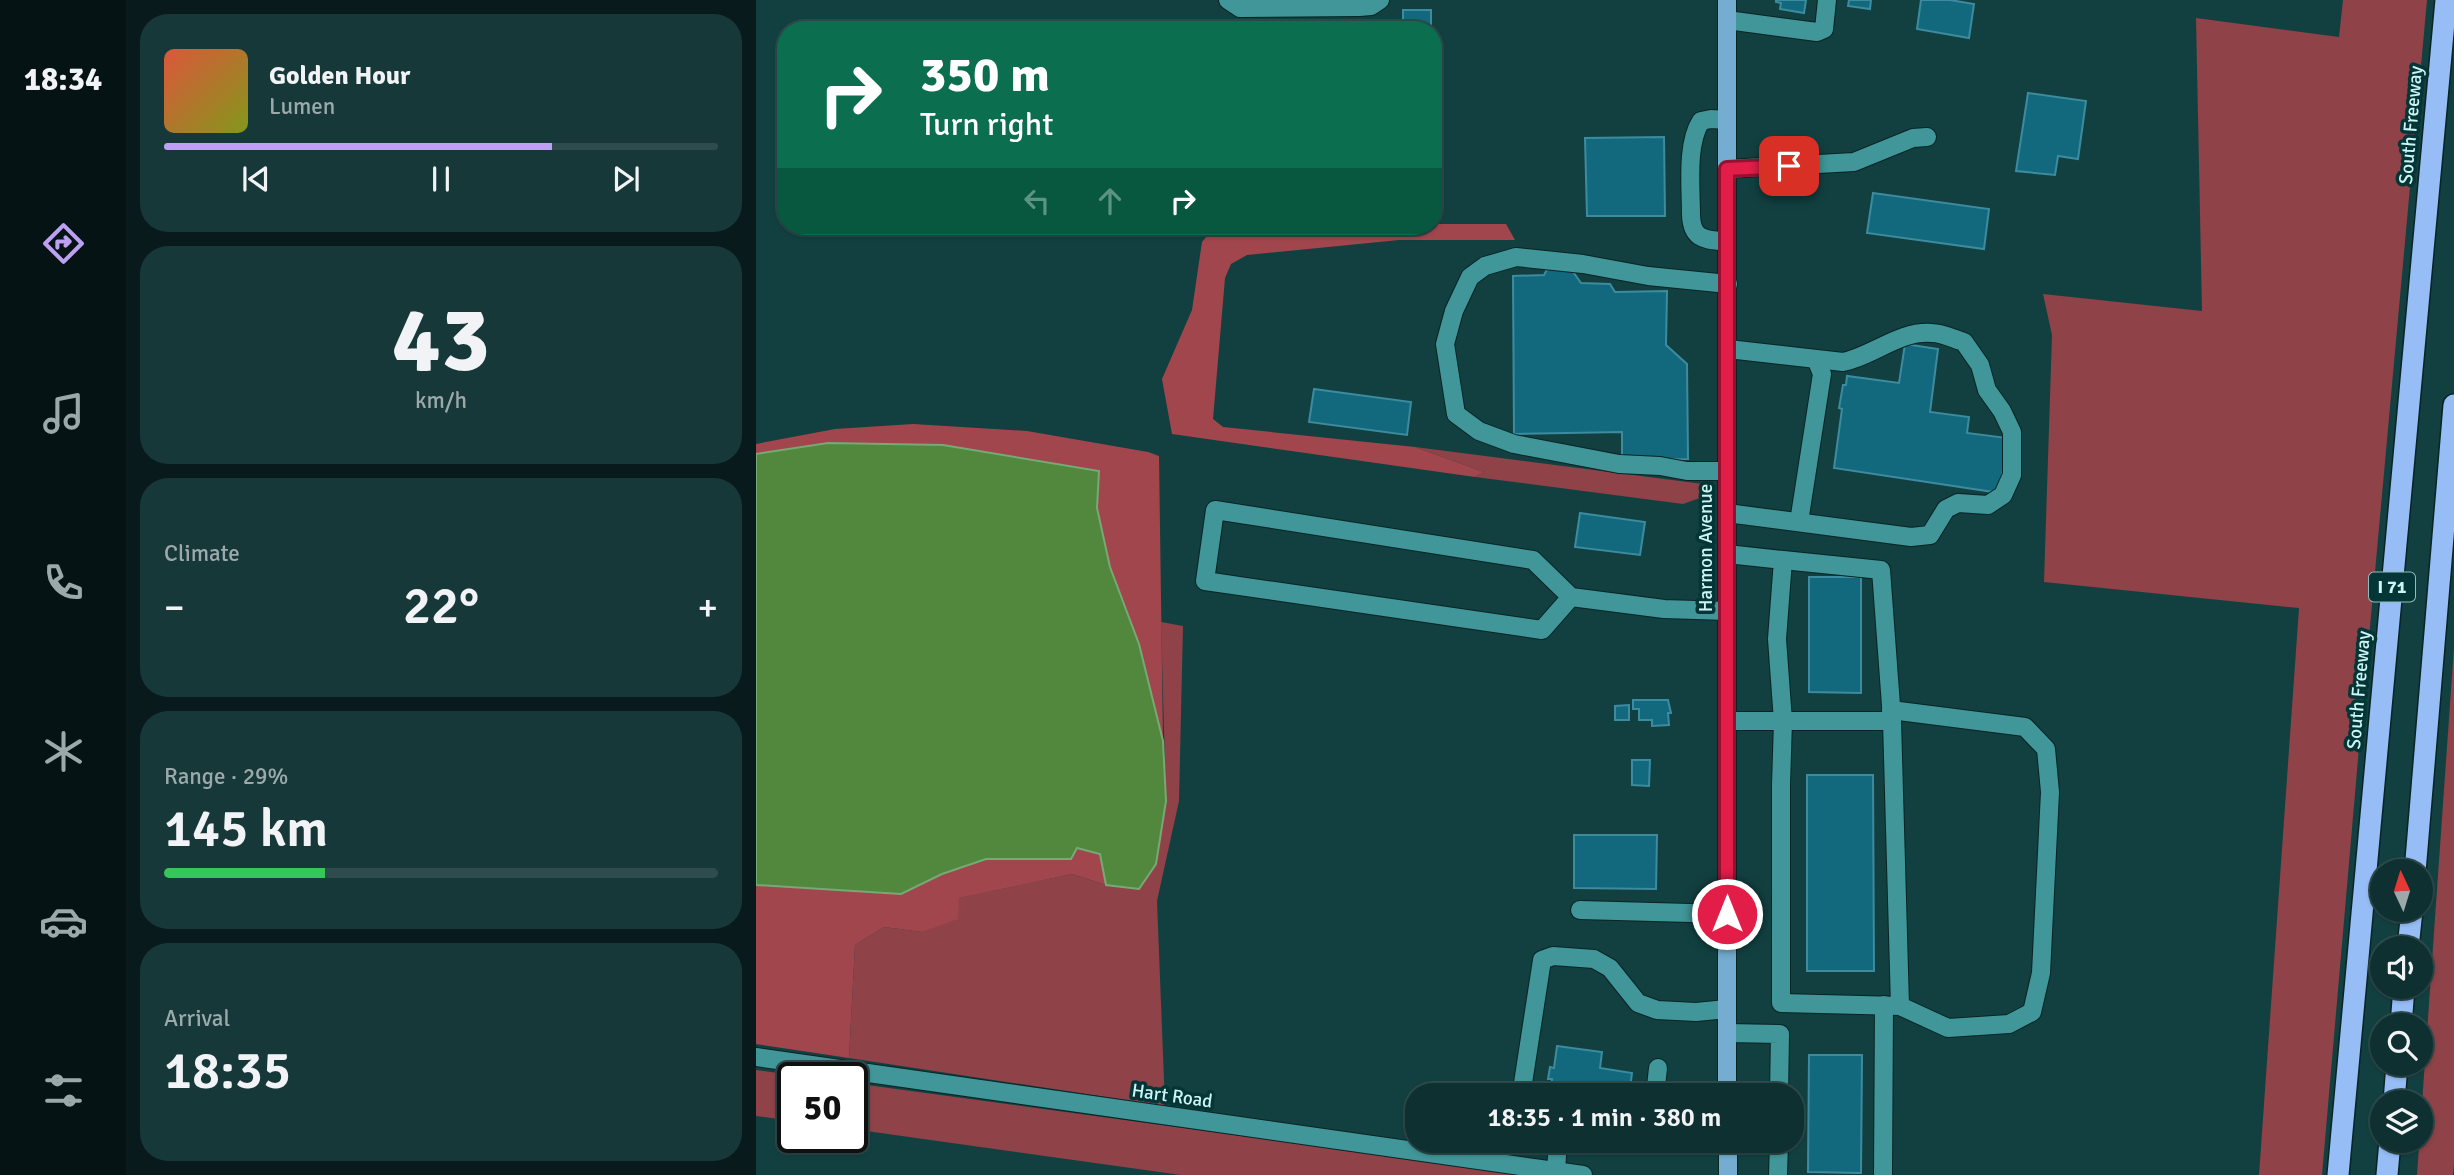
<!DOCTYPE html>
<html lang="en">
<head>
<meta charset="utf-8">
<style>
	body { margin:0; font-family:Signika,sans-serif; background:#173839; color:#f1f3f6; height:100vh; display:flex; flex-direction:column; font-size:26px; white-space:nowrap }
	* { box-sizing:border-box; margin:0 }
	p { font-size:23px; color:#9ba9ab }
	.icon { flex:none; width:38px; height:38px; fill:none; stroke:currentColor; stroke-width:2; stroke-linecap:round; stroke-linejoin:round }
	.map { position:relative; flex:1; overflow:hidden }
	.details { display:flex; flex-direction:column; gap:14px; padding:14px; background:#081a1b; width:630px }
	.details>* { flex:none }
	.guide { position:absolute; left:21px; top:21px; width:665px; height:214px; border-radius:28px; box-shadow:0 2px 5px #0004,0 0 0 2px #2e4b4d; background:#0b6e4f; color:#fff; overflow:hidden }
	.needle { width:46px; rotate:356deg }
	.controls { position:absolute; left:1614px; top:859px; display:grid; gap:14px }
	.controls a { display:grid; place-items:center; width:63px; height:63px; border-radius:50%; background:#0e3031; box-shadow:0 2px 5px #0004,0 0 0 2px #2e4b4d; font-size:35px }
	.speed { position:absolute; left:21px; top:1062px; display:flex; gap:14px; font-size:35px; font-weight:700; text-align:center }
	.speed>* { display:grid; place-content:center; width:91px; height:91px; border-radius:50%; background:#0e3031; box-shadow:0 2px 5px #0004,0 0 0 2px #2e4b4d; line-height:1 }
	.speed .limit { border:4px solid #111; border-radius:10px; background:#fff; color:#111 }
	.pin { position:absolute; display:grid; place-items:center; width:60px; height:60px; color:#fff; margin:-30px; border-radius:14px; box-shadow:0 4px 10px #0006 }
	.me { position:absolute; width:77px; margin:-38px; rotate:0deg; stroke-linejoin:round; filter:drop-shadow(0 0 5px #0008) }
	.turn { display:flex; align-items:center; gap:24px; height:147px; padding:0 28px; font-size:32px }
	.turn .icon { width:91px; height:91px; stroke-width:2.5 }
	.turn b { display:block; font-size:49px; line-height:60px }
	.lanes { display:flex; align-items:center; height:66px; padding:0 28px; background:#0003; justify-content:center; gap:35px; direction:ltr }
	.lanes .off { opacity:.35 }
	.big { font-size:52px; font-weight:600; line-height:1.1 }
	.details .widget { flex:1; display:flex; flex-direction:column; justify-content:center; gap:10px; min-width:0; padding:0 24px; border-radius:28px; background:#173839 }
	.details .dial { align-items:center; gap:0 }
	.dial b { font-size:91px; line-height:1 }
	.song { display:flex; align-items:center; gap:21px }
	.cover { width:84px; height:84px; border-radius:10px; background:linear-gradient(135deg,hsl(10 70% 55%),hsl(70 70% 35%)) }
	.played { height:7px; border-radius:4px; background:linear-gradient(90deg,#bca0f2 70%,#2e4b4d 70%) }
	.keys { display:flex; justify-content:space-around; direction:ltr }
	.heat { display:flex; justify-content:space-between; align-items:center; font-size:38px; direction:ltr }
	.charge { height:10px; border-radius:5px; background:linear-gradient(90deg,#34c759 29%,#2e4b4d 0) }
	.trip { position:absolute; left:649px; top:1083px; width:399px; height:70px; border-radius:28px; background:#0e3031; box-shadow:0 2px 5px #0004,0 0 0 2px #2e4b4d; font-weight:600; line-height:70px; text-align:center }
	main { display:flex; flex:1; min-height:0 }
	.menu { display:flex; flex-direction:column; width:126px; justify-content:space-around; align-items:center; background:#061314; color:#9ba9ab }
	.menu .icon { width:49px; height:49px }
	.menu .current { color:#bca0f2 }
	.menu b { font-size:32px; color:#f1f3f6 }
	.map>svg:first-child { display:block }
	.green { fill:#8f4247 }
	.forest { fill:#a2464d }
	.water { fill:#51883e; stroke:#76a975; stroke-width:2 }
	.building { fill:#12697d; stroke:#3d8b9f; stroke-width:2 }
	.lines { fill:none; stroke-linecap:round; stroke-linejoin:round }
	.minor-casing { stroke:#092425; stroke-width:20 }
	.major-casing { stroke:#092425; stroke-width:20 }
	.highway-casing { stroke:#092425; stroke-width:24 }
	.minor { stroke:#409698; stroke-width:18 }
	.major { stroke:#74add0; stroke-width:18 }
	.highway { stroke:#96bdf6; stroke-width:21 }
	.route-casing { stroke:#92132f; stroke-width:18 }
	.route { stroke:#e11d48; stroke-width:12 }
	.labels { text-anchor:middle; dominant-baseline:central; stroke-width:7; stroke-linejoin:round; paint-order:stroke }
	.shield { fill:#043637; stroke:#91bcbd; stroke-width:2 }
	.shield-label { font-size:18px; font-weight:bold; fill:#cdf5f6 }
	.street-label { font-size:19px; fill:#cdf5f6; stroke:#043637 }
</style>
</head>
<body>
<main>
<nav class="menu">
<b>18:34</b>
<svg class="icon current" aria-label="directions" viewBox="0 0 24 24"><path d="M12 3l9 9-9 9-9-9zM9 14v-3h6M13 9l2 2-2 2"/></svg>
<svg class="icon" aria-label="music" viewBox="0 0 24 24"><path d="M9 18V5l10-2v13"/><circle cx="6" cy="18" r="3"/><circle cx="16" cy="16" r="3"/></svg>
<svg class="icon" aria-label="phone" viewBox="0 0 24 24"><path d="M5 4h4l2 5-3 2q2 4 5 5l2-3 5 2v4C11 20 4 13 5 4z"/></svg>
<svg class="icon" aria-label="climate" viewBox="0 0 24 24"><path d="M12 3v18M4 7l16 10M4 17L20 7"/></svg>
<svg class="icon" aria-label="car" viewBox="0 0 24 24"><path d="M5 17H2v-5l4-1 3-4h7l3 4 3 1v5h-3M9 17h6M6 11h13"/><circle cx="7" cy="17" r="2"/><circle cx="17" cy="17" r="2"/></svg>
<svg class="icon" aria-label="filters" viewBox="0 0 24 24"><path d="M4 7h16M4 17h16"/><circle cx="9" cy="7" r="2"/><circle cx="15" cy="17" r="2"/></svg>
</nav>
<section class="details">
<div class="widget">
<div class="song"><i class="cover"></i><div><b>Golden Hour</b><p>Lumen</p></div></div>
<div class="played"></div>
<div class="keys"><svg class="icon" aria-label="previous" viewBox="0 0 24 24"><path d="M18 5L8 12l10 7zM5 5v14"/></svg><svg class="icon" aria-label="pause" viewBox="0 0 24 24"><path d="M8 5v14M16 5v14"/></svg><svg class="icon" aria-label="next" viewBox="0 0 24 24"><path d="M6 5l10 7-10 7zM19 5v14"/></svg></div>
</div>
<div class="widget dial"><b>43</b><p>km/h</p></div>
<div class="widget"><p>Climate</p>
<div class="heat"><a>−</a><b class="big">22°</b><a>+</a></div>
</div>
<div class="widget"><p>Range · 29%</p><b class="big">145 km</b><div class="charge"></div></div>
<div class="widget"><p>Arrival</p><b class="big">18:35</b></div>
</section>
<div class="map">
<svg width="1698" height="1175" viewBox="0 0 1698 1175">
	<rect width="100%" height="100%" fill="#124041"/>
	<g class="green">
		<polygon points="1587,0 1671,0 1602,759 1566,1175 1503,1175 1543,608 1288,582 1296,335 1287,294 1446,311 1440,18 1583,37"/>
		<polygon points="659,447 955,485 955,494 927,504 719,477 728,472"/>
		<polygon points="405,622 427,626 423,801 401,901 409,1106 93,1058 99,945 128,927 166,932 202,898 316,874 350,885 410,801"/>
		<polygon points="1698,647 1698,1163 1697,1175 1661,1175"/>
		<polygon points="0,1070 58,1078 37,1078 37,1121 0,1116"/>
		<polygon points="96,1083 774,1175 425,1175 96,1129"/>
	</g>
	<g class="forest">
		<polygon points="677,224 750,224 759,240 643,240 491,255 475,264 469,278 457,419 467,427 659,447 728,472 719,477 416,434 406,379 436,310 446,242 459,226"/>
		<polygon points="157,424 271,431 392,452 403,456 407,741 383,644 354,567 341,508 343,471 72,443 0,454 0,444 79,429"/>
		<polygon points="321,848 344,854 350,885 316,874 203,898 202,919 166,932 128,927 99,945 93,1058 0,1044 0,885 145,894 186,874 230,859 314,859"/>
	</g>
	<polygon class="water" points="72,443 187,445 343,471 341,508 354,567 383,644 407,741 410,801 400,864 383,889 350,885 344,854 321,848 315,859 230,859 186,874 145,894 0,885 0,454"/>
	<g class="building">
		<polygon points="1020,0 1050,0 1048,13 1024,9 1025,3 1020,2"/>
		<polygon points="1093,0 1115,0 1114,9 1092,6"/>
		<polygon points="1165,0 1194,0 1218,4 1213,38 1161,29"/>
		<rect x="647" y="10" width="28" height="20"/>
		<polygon points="1272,93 1330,101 1322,159 1302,156 1299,175 1260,171"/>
		<polygon points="908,137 909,216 831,216 829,138"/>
		<polygon points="1117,193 1233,209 1228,249 1111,233"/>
		<polygon points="794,264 813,266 825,283 854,284 859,292 911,291 910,345 931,364 932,459 866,460 866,432 758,434 757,276 788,275"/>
		<polygon points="1149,344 1182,349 1174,412 1213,417 1211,433 1251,438 1244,493 1078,468 1086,409 1083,408 1087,385 1090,385 1091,376 1143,383"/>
		<polygon points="558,389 655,402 651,435 553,422"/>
		<polygon points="824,513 889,522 884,555 819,547"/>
		<polygon points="1053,577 1105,577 1105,693 1053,692"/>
		<polygon points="877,700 912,700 915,713 912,713 913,725 896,726 896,720 883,720 883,709 877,709"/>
		<polygon points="873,705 873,720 859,720 859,706"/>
		<polygon points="876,760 894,760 893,786 876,785"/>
		<polygon points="1051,775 1117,775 1118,971 1051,971"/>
		<polygon points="818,835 901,835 900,889 818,888"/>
		<polygon points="801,1046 846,1052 844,1068 876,1073 873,1096 833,1096 795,1090 796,1079 792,1079 794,1067 798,1068"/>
		<polygon points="1053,1055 1106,1055 1105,1173 1052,1172"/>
	</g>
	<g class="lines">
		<g class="minor-casing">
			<g id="minor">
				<polyline points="472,0 484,8 603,7 615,6 624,0"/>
				<polyline points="971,20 1061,32 1068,29 1071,0"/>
				<path d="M971,120l-16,-1 -10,2c-15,23 -10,66 -10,94 1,26 15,24 36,27"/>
				<polyline points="971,169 1098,162 1157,138 1171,137"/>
				<polyline points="971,471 931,471 904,466 863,464 758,444 723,431 700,414 689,344 698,311 714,277 729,266 760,257 827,264 892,276 972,284"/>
				<path d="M971,513l184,24 19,-2 16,-26 12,-6 30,2 15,-10 9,-20v-43l-10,-21 -15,-21 -7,-25 -16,-23c-10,-3 -22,-9 -32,-9 -32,-3 -59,23 -89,29l-115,-13"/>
				<polyline points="1043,522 1066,374 1060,359"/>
				<polyline points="1027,560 1125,570 1136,719"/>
				<polyline points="815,597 777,560 459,510 449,581 786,630 815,597 908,609 971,611"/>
				<polyline points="1135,710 1269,727 1290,749 1294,792 1285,973 1276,1012 1253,1024 1192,1028 1144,1006"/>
				<polyline points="971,721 1136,721 1144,1006 1025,1003 1025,785 1027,721 1021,639 1027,560 971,554"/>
				<polyline points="824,910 971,914"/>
				<polyline points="971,1033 1024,1034 1023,1096"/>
				<polyline points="0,1057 827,1175"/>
				<polyline points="765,1096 786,960 797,956 838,959 854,968 882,1003 901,1010 940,1012 971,1009"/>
				<polyline points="899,1096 902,1068"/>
				<polyline points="800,1171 802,1141"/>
				<polyline points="1022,1175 1023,1141"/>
				<polyline points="1127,1175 1128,1005"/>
			</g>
		</g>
		<g class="major-casing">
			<g id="major">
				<polyline points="971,0 971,1096"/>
				<polyline points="972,1141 972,1175"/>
			</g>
		</g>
		<g class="highway-casing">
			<g id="highway">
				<polyline points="1659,872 1698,405"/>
				<polyline points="1652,948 1656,910"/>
				<polyline points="1645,1026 1648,987"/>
				<polyline points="1638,1102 1641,1064"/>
				<polyline points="1582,1175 1690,0"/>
				<polyline points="1631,1175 1634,1141"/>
			</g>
		</g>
		<use href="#minor" class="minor"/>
		<use href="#major" class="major"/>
		<use href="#highway" class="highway"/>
	</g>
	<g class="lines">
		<g class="route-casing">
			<polyline id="route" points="971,914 971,169 1033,166"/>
		</g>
		<use href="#route" class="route"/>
	</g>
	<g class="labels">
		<rect class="shield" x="1613" y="572.5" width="46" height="29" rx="5"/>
		<g class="shield-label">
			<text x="1636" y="587">I 71</text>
		</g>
		<g class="street-label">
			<text transform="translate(1655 125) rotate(-85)">South Freeway</text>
			<text transform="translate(950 548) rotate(-90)">Harmon Avenue</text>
			<text transform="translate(1603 690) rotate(-85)">South Freeway</text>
			<text transform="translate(416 1096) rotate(8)">Hart Road</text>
		</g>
	</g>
</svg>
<div class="controls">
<a><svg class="needle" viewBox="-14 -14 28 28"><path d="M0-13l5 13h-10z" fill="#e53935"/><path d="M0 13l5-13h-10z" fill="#9ba9ab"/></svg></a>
<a><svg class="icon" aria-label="sound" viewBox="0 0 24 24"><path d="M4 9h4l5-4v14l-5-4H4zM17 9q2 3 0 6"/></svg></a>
<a><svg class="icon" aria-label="search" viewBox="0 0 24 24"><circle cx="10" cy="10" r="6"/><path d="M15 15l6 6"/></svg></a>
<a><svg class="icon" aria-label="layers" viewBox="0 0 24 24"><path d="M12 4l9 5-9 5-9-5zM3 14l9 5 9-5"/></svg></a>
</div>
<div class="speed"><div class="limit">50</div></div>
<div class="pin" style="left:1033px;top:166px;background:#d93025"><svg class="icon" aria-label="arrive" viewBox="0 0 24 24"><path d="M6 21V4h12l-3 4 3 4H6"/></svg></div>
<svg class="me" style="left:971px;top:914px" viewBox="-20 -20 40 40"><circle r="17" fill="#e11d48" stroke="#fff" stroke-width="3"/><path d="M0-11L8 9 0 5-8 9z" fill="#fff"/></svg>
<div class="trip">18:35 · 1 min · 380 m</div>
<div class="guide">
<div class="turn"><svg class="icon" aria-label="right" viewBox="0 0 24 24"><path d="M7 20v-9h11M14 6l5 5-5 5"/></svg><div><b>350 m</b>Turn right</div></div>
<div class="lanes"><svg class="icon off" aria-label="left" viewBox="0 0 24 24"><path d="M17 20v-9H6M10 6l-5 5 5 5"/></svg><svg class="icon off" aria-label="ahead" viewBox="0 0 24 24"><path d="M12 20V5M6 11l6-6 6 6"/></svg><svg class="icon" aria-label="right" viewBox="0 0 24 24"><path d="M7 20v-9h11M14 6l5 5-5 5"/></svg></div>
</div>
</div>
</main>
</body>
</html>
